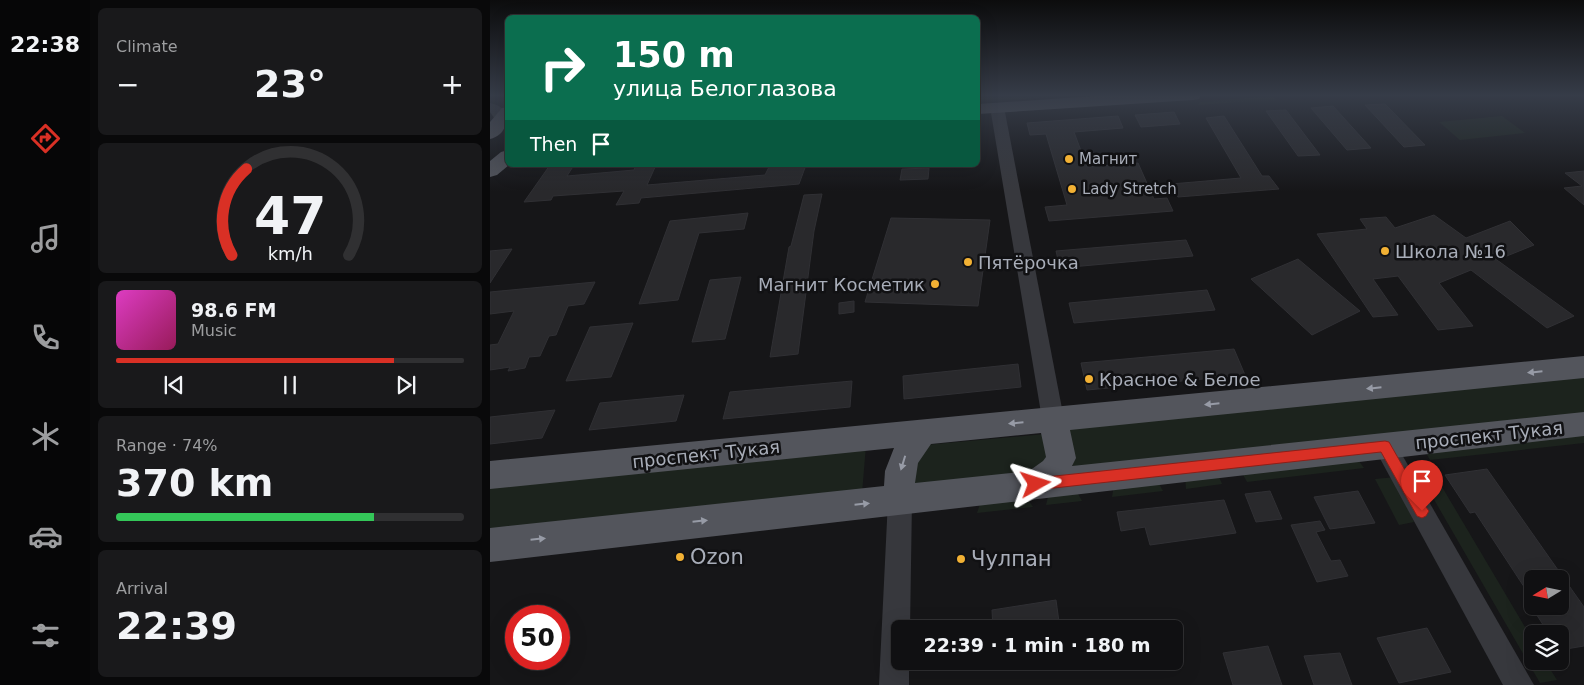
<!DOCTYPE html>
<html lang="en">
<head>
<meta charset="utf-8">
<style>
	body { margin:0; font-family:"DejaVu Sans",sans-serif; background:#19191b; color:#f1f3f6; height:100vh; display:flex; flex-direction:column; font-size:19px; white-space:nowrap }
	* { box-sizing:border-box; margin:0 }
	p { font-size:16px; color:#9c9d9f }
	.icon { flex:none; width:28px; height:28px; fill:none; stroke:currentColor; stroke-width:2; stroke-linecap:round; stroke-linejoin:round }
	.map { position:relative; flex:1; overflow:hidden }
	.panel { display:flex; flex-direction:column; gap:8px; padding:8px; background:#09090a; width:400px }
	.panel>* { flex:none }
	.banner { position:absolute; left:15px; top:15px; width:475px; height:152px; border-radius:8px; box-shadow:0 5px 20px #0002,0 0 0 1px #303032; background:#0b6e4f; color:#fff; overflow:hidden }
	.needle { width:32px; rotate:260deg }
	.tools { position:absolute; left:1034px; top:570px; display:grid; gap:10px }
	.tools a { display:grid; place-items:center; width:45px; height:45px; border-radius:8px; background:#101012; box-shadow:0 5px 20px #0002,0 0 0 1px #303032; font-size:25px }
	.speed { position:absolute; left:15px; top:605px; display:flex; gap:10px; font-size:25px; font-weight:700; text-align:center }
	.speed>* { display:grid; place-content:center; width:65px; height:65px; border-radius:50%; background:#101012; box-shadow:0 5px 20px #0002,0 0 0 1px #303032; line-height:1 }
	.speed .limit { border:8px solid #d22; background:#fff; color:#111 }
	.pin { position:absolute; display:grid; place-items:center; width:42px; height:42px; color:#fff; margin:-51px -21px; border-radius:50% 50% 50% 0; rotate:-45deg; box-shadow:0 0 5px #0007 }
	.pin .icon { rotate:45deg }
	.me { position:absolute; width:55px; margin:-28px; rotate:84deg; stroke-linejoin:round; filter:drop-shadow(0 0 4px #0008) }
	.turn { display:flex; align-items:center; gap:18px; height:105px; padding:0 25px; font-size:22px }
	.turn .icon { width:65px; height:65px; stroke-width:2.5 }
	.turn b { display:block; font-size:35px; line-height:42px }
	.then { display:flex; align-items:center; height:48px; padding:0 25px; background:#0003; gap:10px; font-size:19px }
	.big { font-size:38px; font-weight:600; line-height:1.1 }
	.panel .widget { flex:1; display:flex; flex-direction:column; justify-content:center; gap:8px; min-width:0; padding:0 18px; border-radius:8px; background:#19191b }
	.panel .dial { align-items:center; gap:0 }
	.dial svg { height:130px; overflow:visible; fill:none; stroke:#303032; stroke-width:7; stroke-linecap:round; text-anchor:middle }
	.dial text { fill:#f1f3f6; stroke:none }
	.song { display:flex; align-items:center; gap:15px }
	.cover { width:60px; height:60px; border-radius:8px; background:linear-gradient(135deg,hsl(310 70% 55%),hsl(330 70% 35%)) }
	.played { height:5px; border-radius:2px; background:linear-gradient(90deg,#d93025 80%,#303032 80%) }
	.keys { display:flex; justify-content:space-around; direction:ltr }
	.heat { display:flex; justify-content:space-between; align-items:center; font-size:28px; direction:ltr }
	.charge { height:8px; border-radius:4px; background:linear-gradient(90deg,#34c759 74%,#303032 0) }
	.trip { position:absolute; left:401px; top:620px; width:292px; height:50px; border-radius:8px; background:#101012; box-shadow:0 5px 20px #0002,0 0 0 1px #303032; font-weight:600; line-height:50px; text-align:center }
	main { display:flex; flex:1; min-height:0 }
	.menu { display:flex; flex-direction:column; width:90px; justify-content:space-around; align-items:center; background:#060607; color:#9c9d9f }
	.menu .icon { width:35px; height:35px }
	.menu .selected { color:#d93025 }
	.menu b { font-size:22px; color:#f1f3f6 }
	.map>svg:first-child { display:block }
	.green { fill:#1c231d }
	.building { fill:#29292c; stroke:#303034 }
	.lines { fill:none; stroke-linecap:round; stroke-linejoin:round }
	.minor { fill:#37383d; fill-rule:evenodd }
	.major { fill:#53555c; fill-rule:evenodd }
	.oneway { fill:#979ba6 }
	.route { fill:#d93025; stroke:#8d1f18 }
	.poi-dot { fill:#f2b134; stroke:#111113; stroke-width:2 }
	.labels { text-anchor:middle; dominant-baseline:central; stroke-width:5; stroke-linejoin:round; paint-order:stroke }
	.far-poi-label { font-size:15px; fill:#a8adb8; stroke:#111113; text-anchor:start }
	.poi-label { font-size:18px; fill:#a8adb8; stroke:#111113; text-anchor:start }
	.street-label { font-size:18px; fill:#a8adb8; stroke:#111113 }
	.near-poi-label { font-size:21px; fill:#a8adb8; stroke:#111113; text-anchor:start }
</style>
</head>
<body>
<main>
<nav class="menu">
<b>22:38</b>
<svg class="icon selected" aria-label="directions" viewBox="0 0 24 24"><path d="M12 3l9 9-9 9-9-9zM9 14v-3h6M13 9l2 2-2 2"/></svg>
<svg class="icon" aria-label="music" viewBox="0 0 24 24"><path d="M9 18V5l10-2v13"/><circle cx="6" cy="18" r="3"/><circle cx="16" cy="16" r="3"/></svg>
<svg class="icon" aria-label="phone" viewBox="0 0 24 24"><path d="M5 4h4l2 5-3 2q2 4 5 5l2-3 5 2v4C11 20 4 13 5 4z"/></svg>
<svg class="icon" aria-label="climate" viewBox="0 0 24 24"><path d="M12 3v18M4 7l16 10M4 17L20 7"/></svg>
<svg class="icon" aria-label="car" viewBox="0 0 24 24"><path d="M5 17H2v-5l4-1 3-4h7l3 4 3 1v5h-3M9 17h6M6 11h13"/><circle cx="7" cy="17" r="2"/><circle cx="17" cy="17" r="2"/></svg>
<svg class="icon" aria-label="filters" viewBox="0 0 24 24"><path d="M4 7h16M4 17h16"/><circle cx="9" cy="7" r="2"/><circle cx="15" cy="17" r="2"/></svg>
</nav>
<section class="panel">
<div class="widget"><p>Climate</p>
<div class="heat"><a>−</a><b class="big">23°</b><a>+</a></div>
</div>
<div class="widget dial"><svg viewBox="0 0 100 80">
<path d="M14 69A42 42 0 1 1 86 69"/>
<path d="M14 69A42 42 0 0 1 23 16" stroke="#d93025"/>
<text x="50" y="56" font-size="32" font-weight="700">47</text>
<text x="50" y="72" font-size="11">km/h</text>
</svg></div>
<div class="widget">
<div class="song"><i class="cover"></i><div><b>98.6 FM</b><p>Music</p></div></div>
<div class="played"></div>
<div class="keys"><svg class="icon" aria-label="previous" viewBox="0 0 24 24"><path d="M18 5L8 12l10 7zM5 5v14"/></svg><svg class="icon" aria-label="pause" viewBox="0 0 24 24"><path d="M8 5v14M16 5v14"/></svg><svg class="icon" aria-label="next" viewBox="0 0 24 24"><path d="M6 5l10 7-10 7zM19 5v14"/></svg></div>
</div>
<div class="widget"><p>Range · 74%</p><b class="big">370 km</b><div class="charge"></div></div>
<div class="widget"><p>Arrival</p><b class="big">22:39</b></div>
</section>
<div class="map">
<svg width="1094" height="685" viewBox="0 0 1094 685">
	<rect width="100%" height="100%" fill="#161618"/>
	<g class="green">
		<polygon points="488,95 591,95 488,102"/>
		<polygon points="783,96 786,100 708,105 710,102"/>
		<polygon points="1012,116 1035,133 970,140 949,122"/>
		<polygon points="1094,376 1094,415 583,469 576,429"/>
		<polygon points="556,434 559,462 554,472 417,485 435,445"/>
		<polygon points="1094,435 1094,443 940,460 935,451"/>
		<polygon points="376,445 372,494 0,533 0,483"/>
		<polygon points="866,457 874,468 757,482 751,471"/>
		<polygon points="728,474 732,484 696,489 695,477"/>
		<polygon points="945,475 1042,639 1042,661 1055,661 1067,680 1050,683 931,477"/>
		<polygon points="906,477 924,522 909,525 885,479"/>
		<polygon points="668,482 673,491 622,497 624,485"/>
		<polygon points="586,490 592,501 556,505 559,493"/>
		<polygon points="535,495 543,507 487,513 491,501"/>
	</g>
	<g class="building">
		<polygon points="895,104 899,108 935,145 914,147 875,105"/>
		<polygon points="843,106 881,148 857,150 821,108"/>
		<polygon points="796,110 830,155 808,156 776,111"/>
		<polygon points="684,112 690,124 651,127 645,115"/>
		<polygon points="628,116 633,128 584,132 597,167 648,163 664,199 677,198 683,211 559,221 555,207 577,205 556,134 540,135 537,123"/>
		<polygon points="734,116 772,176 779,176 789,189 688,197 681,184 751,178 716,118"/>
		<polygon points="60,165 84,165 77,176 144,170 146,165 166,165 157,185 275,175 280,165 316,165 309,184 151,198 149,203 126,205 134,191 63,196 61,200 34,202"/>
		<polygon points="439,168 438,179 410,180 412,169"/>
		<polygon points="1094,171 1094,205 1074,188 1092,186 1075,173"/>
		<polygon points="332,194 324,231 308,354 280,357 299,247 301,246 314,195"/>
		<polygon points="258,213 254,229 209,233 188,300 149,304 180,221"/>
		<polygon points="944,215 976,238 1020,221 1044,245 1007,260 1084,316 1057,328 981,270 949,283 983,326 948,330 908,276 883,279 908,315 883,317 827,234 877,229 870,219 896,217 905,228"/>
		<polygon points="401,218 500,220 488,306 375,302"/>
		<polygon points="696,240 703,256 570,268 566,251"/>
		<polygon points="22,249 0,283 0,251"/>
		<polygon points="808,259 870,311 822,335 761,279"/>
		<polygon points="251,277 235,339 202,342 220,280"/>
		<polygon points="105,282 94,304 78,306 66,335 59,336 50,356 39,357 35,368 18,371 20,367 0,370 0,345 8,344 24,311 0,314 0,292"/>
		<polygon points="717,290 725,310 584,323 579,303"/>
		<polygon points="364,301 364,312 349,314 349,303"/>
		<polygon points="143,323 121,377 76,381 100,327"/>
		<polygon points="744,349 755,375 597,390 591,363"/>
		<polygon points="528,364 531,387 414,399 413,376"/>
		<polygon points="362,381 360,407 233,419 240,392"/>
		<polygon points="194,395 186,421 99,430 110,403"/>
		<polygon points="65,410 52,438 0,444 0,417"/>
		<polygon points="997,469 1094,607 1094,646 1070,650 1070,634 1059,634 1041,606 1070,606 1070,579 1042,579 1042,599 985,512 980,513 955,475"/>
		<polygon points="780,491 792,519 766,522 755,494"/>
		<polygon points="868,491 885,523 840,529 824,497"/>
		<polygon points="734,500 746,533 660,545 655,527 631,531 627,512"/>
		<polygon points="830,521 835,530 826,532 841,561 850,560 858,576 827,582 801,525"/>
		<polygon points="566,600 570,629 503,629 502,610"/>
		<polygon points="937,628 961,672 909,683 887,638"/>
		<polygon points="778,646 792,685 743,685 733,653"/>
		<polygon points="850,653 862,685 824,685 814,656"/>
	</g>
	<g class="lines">
		<g class="minor">
			<path d="M0,103c10,2 19,8 17,19h-10l-7,-10z"/>
			<polygon points="507,103 514,107 574,419 571,426 563,428 555,426 552,419 500,107"/>
			<polygon points="895,436 903,439 1044,685 1013,685 887,453 884,446 887,439"/>
			<polygon points="410,489 419,492 422,500 420,629 410,629 410,661 419,661 419,685 389,685 398,500 401,492"/>
		</g>
		<g class="major">
			<polygon points="620,95 711,95 709,99 703,100 488,114 488,104"/>
			<path d="M18,107c0,14 -2,28 -18,32v-17l12,-14z"/>
			<polygon points="18,150 18,165 19,165 7,175 0,177 0,161 11,152"/>
			<path d="M1094,356v22l-514,52 6,28 -4,8 512,-54v24l-1094,126v-34l394,-42 1,-15 9,-23 -404,41v-28zM551,433l5,24 -3,4 -14,10 -114,12 3,-20 13,-19z"/>
		</g>
	</g>
	<defs><path id="oneway-solid" d="M-6-.8H1V-3.2L6.5 0L1 3.2V.8H-6Z" transform="scale(1.25)"/></defs>
	<g class="oneway">
		<use href="#oneway-solid" transform="translate(1045 372) rotate(174)"/>
		<use href="#oneway-solid" transform="translate(884 388) rotate(174)"/>
		<use href="#oneway-solid" transform="translate(722 404) rotate(174)"/>
		<use href="#oneway-solid" transform="translate(526 423) rotate(174)"/>
		<use href="#oneway-solid" transform="translate(413 463) rotate(107)"/>
		<use href="#oneway-solid" transform="translate(372 504) rotate(-6)"/>
		<use href="#oneway-solid" transform="translate(210 521) rotate(-6)"/>
		<use href="#oneway-solid" transform="translate(48 539) rotate(-6)"/>
	</g>
	<linearGradient id="sky" x2="0" y2="1"><stop stop-color="#0c0c0d"/><stop offset="0.5" stop-color="#363c48"/><stop offset="1" stop-color="#363c48" stop-opacity="0"/></linearGradient>
	<rect width="1094" height="191" fill="url(#sky)"/>
	<polygon class="route" points="895,441 899,442 936,507 939,511 936,516 932,518 927,516 891,452 546,490 541,488 539,484 541,480 546,478"/>
	<g class="poi-dot">
		<circle cx="579" cy="159" r="5"/>
		<circle cx="582" cy="189" r="5"/>
		<circle cx="895" cy="251" r="5"/>
		<circle cx="478" cy="262" r="5"/>
		<circle cx="445" cy="284" r="5"/>
		<circle cx="599" cy="379" r="5"/>
		<circle cx="190" cy="557" r="5"/>
		<circle cx="471" cy="559" r="5"/>
	</g>
	<g class="labels">
		<g class="far-poi-label">
			<text x="589" y="159">Магнит</text>
			<text x="592" y="189">Lady Stretch</text>
		</g>
		<g class="poi-label">
			<text x="905" y="251">Школа №16</text>
			<text x="488" y="262">Пятёрочка</text>
			<text x="435" y="284" text-anchor="end">Магнит Косметик</text>
			<text x="609" y="379">Красное &amp; Белое</text>
		</g>
		<g class="street-label">
			<text transform="translate(999 435) rotate(-6)">проспект Тукая</text>
			<text transform="translate(216 454) rotate(-6)">проспект Тукая</text>
		</g>
		<g class="near-poi-label">
			<text x="200" y="557">Ozon</text>
			<text x="481" y="559">Чулпан</text>
		</g>
	</g>
</svg>
<div class="tools">
<a><svg class="needle" viewBox="-14 -14 28 28"><path d="M0-13l5 13h-10z" fill="#e53935"/><path d="M0 13l5-13h-10z" fill="#9c9d9f"/></svg></a>
<a><svg class="icon" aria-label="layers" viewBox="0 0 24 24"><path d="M12 4l9 5-9 5-9-5zM3 14l9 5 9-5"/></svg></a>
</div>
<div class="speed"><div class="limit">50</div></div>
<div class="pin" style="left:932px;top:511px;background:#d93025"><svg class="icon" aria-label="arrive" viewBox="0 0 24 24"><path d="M6 21V4h12l-3 4 3 4H6"/></svg></div>
<svg class="me" style="left:546px;top:484px" viewBox="-20 -20 40 40"><path d="M0-17L14 15 0 8-14 15z" fill="#d93025" stroke="#fff" stroke-width="4"/></svg>
<div class="trip">22:39 · 1 min · 180 m</div>
<div class="banner">
<div class="turn"><svg class="icon" aria-label="right" viewBox="0 0 24 24"><path d="M7 20v-9h11M14 6l5 5-5 5"/></svg><div><b>150 m</b>улица Белоглазова</div></div>
<div class="then">Then<svg class="icon" aria-label="arrive" viewBox="0 0 24 24"><path d="M6 21V4h12l-3 4 3 4H6"/></svg></div>
</div>
</div>
</main>
</body>
</html>
